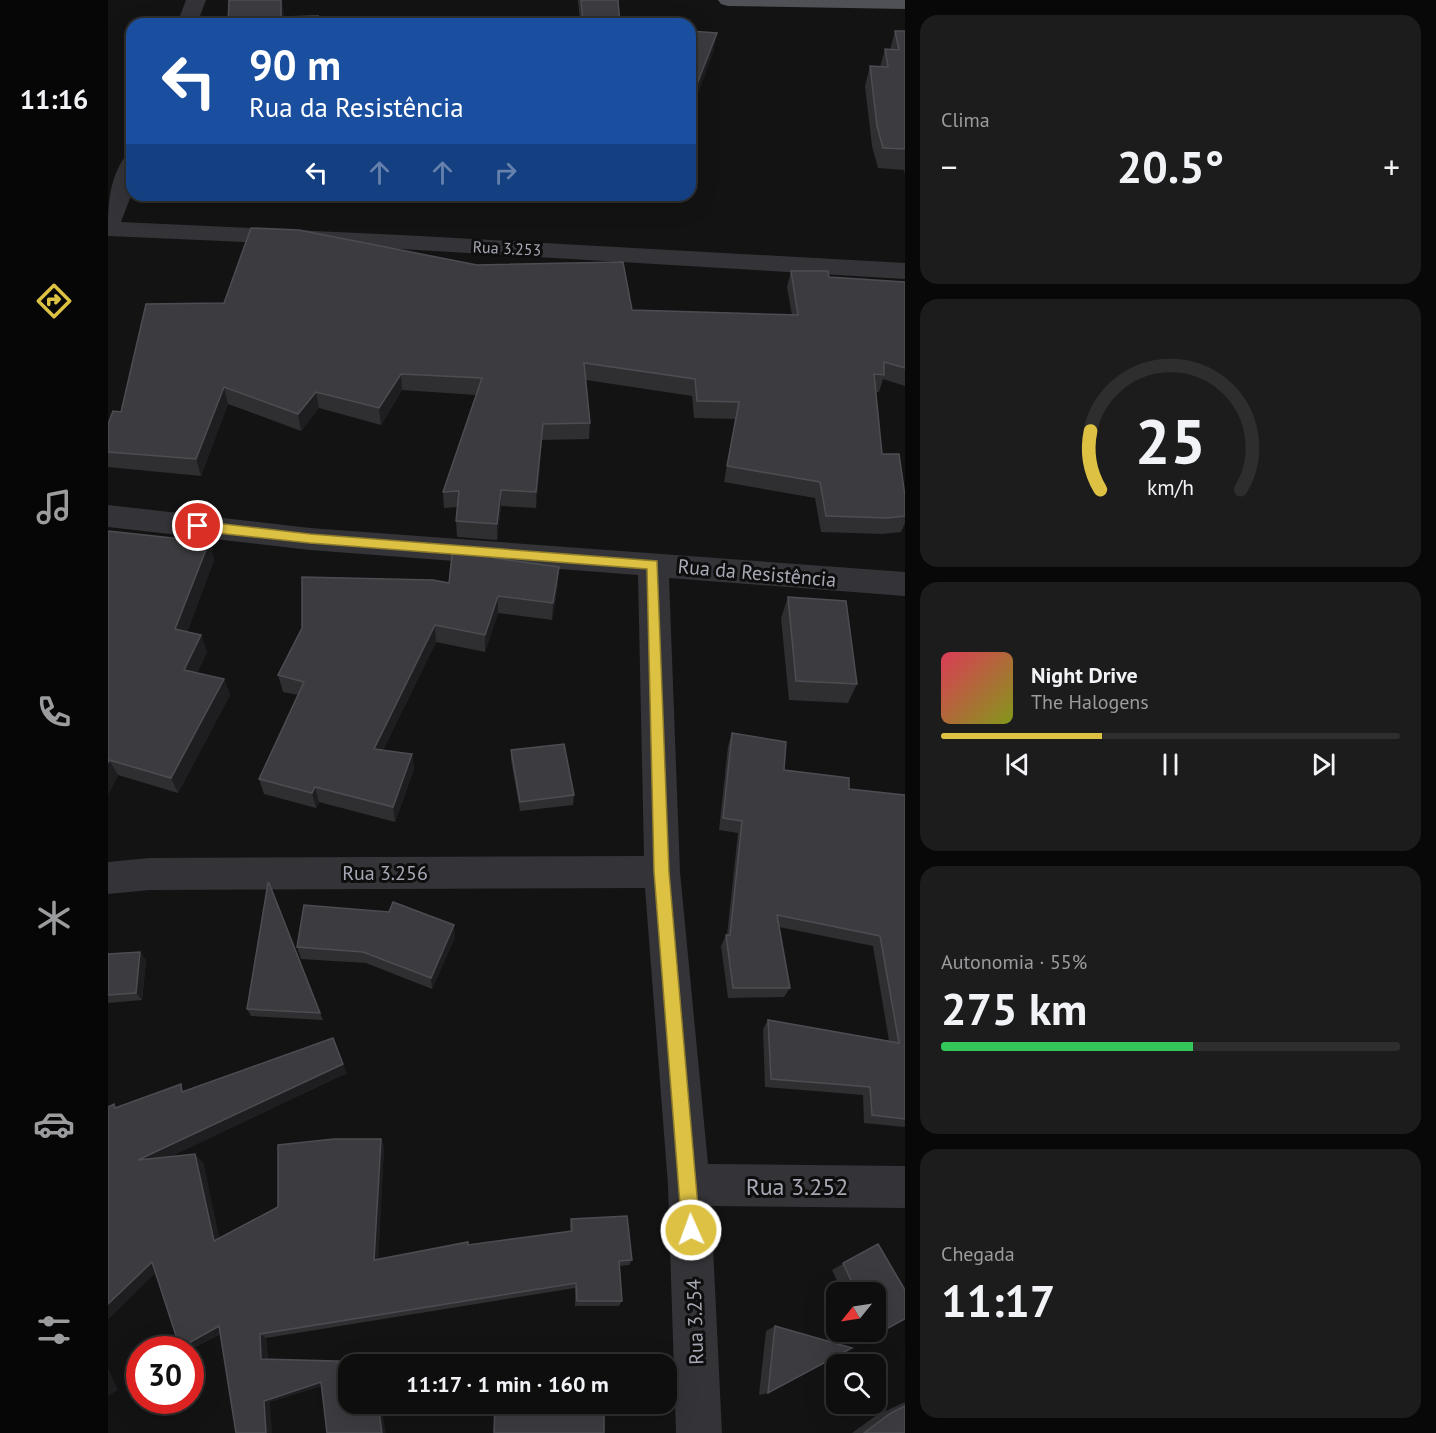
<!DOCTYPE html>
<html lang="pt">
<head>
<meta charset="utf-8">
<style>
	body { margin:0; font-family:"PT Sans",sans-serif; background:#1c1c1d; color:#f1f3f6; height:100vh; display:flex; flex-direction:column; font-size:22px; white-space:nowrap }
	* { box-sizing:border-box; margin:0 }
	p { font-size:20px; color:#9b9c9e }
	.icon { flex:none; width:33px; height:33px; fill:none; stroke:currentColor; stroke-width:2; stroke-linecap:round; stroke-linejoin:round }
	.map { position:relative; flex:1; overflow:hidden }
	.details { display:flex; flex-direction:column; gap:15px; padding:15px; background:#080808; width:531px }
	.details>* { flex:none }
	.top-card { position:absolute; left:18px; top:18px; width:570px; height:183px; border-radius:18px; box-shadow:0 6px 24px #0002,0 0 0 2px #2e2e2f; background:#1a4fa0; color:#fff; overflow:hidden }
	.needle { width:39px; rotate:240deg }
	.controls { position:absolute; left:718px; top:1282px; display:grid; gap:12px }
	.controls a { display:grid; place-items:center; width:60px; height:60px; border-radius:12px; background:#0e0e0f; box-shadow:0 6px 24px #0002,0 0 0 2px #2e2e2f; font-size:30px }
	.speed { position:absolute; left:18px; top:1336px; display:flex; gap:12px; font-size:30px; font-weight:700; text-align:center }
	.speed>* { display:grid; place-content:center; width:78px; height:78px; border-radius:50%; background:#0e0e0f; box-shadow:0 6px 24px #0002,0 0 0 2px #2e2e2f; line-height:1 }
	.speed .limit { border:9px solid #d22; background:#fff; color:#111 }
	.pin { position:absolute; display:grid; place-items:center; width:51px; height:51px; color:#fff; margin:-26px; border:3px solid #fff; border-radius:50%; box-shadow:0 2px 6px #0007 }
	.me { position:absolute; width:66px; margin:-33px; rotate:358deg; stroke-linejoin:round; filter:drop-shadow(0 0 4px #0008) }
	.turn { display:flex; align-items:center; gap:21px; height:126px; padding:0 24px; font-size:27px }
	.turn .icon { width:78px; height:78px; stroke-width:2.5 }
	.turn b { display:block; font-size:42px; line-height:51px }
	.lanes { display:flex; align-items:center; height:57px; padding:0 24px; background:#0003; justify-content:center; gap:30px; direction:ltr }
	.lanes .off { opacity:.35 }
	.big { font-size:45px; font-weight:800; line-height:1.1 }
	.details .tile { flex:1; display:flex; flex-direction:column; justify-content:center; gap:9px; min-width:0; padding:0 21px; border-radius:18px; background:#1c1c1d }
	.details .dial { align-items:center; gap:0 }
	.dial svg { height:156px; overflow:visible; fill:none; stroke:#2e2e2f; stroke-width:7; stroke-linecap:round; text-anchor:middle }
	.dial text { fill:#f1f3f6; stroke:none }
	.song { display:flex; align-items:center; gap:18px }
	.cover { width:72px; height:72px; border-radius:9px; background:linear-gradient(135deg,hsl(350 70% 55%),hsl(70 70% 35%)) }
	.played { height:6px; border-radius:3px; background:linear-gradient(90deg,#dcc143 35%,#2e2e2f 35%) }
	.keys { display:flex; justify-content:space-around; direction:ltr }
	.heat { display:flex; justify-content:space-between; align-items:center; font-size:33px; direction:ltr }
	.charge { height:9px; border-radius:4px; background:linear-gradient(90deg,#34c759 55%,#2e2e2f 0) }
	.trip { position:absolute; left:230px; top:1354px; width:339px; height:60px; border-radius:18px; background:#0e0e0f; box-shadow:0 6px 24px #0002,0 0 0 2px #2e2e2f; font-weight:800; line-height:60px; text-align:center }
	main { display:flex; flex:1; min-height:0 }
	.tab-bar { display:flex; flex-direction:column; width:108px; justify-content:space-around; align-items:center; background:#060606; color:#9b9c9e }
	.tab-bar .icon { width:42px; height:42px }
	.tab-bar .on { color:#dcc143 }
	.tab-bar b { font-size:27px; color:#f1f3f6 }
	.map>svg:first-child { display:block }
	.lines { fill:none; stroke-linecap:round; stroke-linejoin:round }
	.minor { fill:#343438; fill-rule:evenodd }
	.major { fill:#505157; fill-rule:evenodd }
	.wall { fill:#2f2f32 }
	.shaded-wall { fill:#1e1e20 }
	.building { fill:#3c3c40; stroke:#4c4d52; stroke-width:1.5 }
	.route { fill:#dcc143; stroke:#8f7d2c; stroke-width:1.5 }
	.labels { text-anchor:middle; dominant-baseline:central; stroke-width:6; stroke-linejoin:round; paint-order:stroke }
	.far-street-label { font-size:16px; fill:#a6a8b3; stroke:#0e0e0f }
	.street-label { font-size:20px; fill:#a6a8b3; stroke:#0e0e0f }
	.near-street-label { font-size:24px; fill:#a6a8b3; stroke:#0e0e0f }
</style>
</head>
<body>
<main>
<nav class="tab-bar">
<b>11:16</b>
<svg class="icon on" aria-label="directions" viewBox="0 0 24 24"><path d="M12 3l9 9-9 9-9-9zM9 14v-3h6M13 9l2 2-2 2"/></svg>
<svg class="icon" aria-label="music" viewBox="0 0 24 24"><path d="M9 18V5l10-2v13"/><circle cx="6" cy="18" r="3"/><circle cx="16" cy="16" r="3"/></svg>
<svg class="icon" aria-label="phone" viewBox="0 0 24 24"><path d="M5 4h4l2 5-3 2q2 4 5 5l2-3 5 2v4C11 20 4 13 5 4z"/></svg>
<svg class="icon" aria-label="climate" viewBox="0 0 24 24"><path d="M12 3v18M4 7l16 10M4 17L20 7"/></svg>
<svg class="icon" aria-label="car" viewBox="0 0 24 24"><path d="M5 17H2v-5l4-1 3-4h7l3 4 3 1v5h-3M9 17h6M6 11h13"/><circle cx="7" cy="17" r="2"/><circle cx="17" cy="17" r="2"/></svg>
<svg class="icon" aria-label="filters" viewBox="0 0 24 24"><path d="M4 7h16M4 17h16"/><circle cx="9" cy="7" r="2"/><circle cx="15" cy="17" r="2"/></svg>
</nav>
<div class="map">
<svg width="797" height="1433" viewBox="0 0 797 1433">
	<rect width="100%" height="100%" fill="#131314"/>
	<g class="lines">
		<g class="minor">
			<polygon points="78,0 98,0 89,24 69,24"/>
			<path d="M24,156v37l-11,29 280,13 504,28v16l-504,-30 -293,-13c0,-28 0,-54 16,-78z"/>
			<polygon points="0,505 202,528 797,572 797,596 561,578 572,872 600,1164 797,1166 797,1208 603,1206 614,1433 568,1433 560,1185 537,888 41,890 0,894 0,862 41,858 536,856 530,575 202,550 0,527"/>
		</g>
		<polygon class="major" points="610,0 797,0 797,9 620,6 613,4"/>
	</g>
	<g class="wall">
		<polygon points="470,0 510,0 512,24 472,22"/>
		<polygon points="787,31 797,31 797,175 796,170 770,168 764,146 757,86 762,66 772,67 777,49 782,50"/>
		<polygon points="683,271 721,277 797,282 797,386 775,379 771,392 768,392 774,454 797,496 797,523 793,532 774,534 713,532 707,498 616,482 627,419 586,418 584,396 478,380 482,423 481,439 434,440 428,508 393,506 389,540 349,537 348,521 350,507 336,508 335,492 368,395 294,390 273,425 211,408 193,431 120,404 93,476 0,467 0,424 13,412 38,304 524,310 684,315 679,287"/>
		<polygon points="0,531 101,542 106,560 79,632 93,635 99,652 89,673 116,679 122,695 70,793 10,775 0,795"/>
		<polygon points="386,549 387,558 450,584 444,620 390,613 377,652 328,642 275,750 304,754 306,769 287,822 211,802 208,808 156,794 151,779 190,695 175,692 170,675 341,583"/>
		<polygon points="680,597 749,684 740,703 681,700 673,618"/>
		<polygon points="624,733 676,770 741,789 797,795 797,1127 756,1123 755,1095 657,1087 655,1029 660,1020 781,1041 765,946 671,927 682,988 676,997 620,998 613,946 618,935 619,935 630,833 611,830 620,746"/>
		<polygon points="403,750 466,795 465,805 412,811 403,760"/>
		<polygon points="160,883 215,1020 143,1016 139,1009"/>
		<polygon points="347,937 324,989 258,963 193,959 189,947"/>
		<polygon points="32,952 38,960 34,1000 0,1003 0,954"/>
		<polygon points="239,1073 63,1156 95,1162 111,1238 170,1207 273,1139 276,1147 270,1260 360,1245 462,1232 462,1225 463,1219 524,1260 521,1265 512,1266 514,1301 511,1306 467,1306 467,1288 158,1338 160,1359 264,1362 267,1365 240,1365 213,1386 162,1402 112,1334 82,1350 77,1350 72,1348 47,1273 0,1319 78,1090"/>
		<polygon points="770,1244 797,1290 797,1319 769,1334 757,1339 754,1332 768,1332 768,1293 735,1293 724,1270"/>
		<polygon points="667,1326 660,1393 651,1395 658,1331"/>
		<polygon points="797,1402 797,1433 744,1433 769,1415"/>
	</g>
	<g class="shaded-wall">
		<polygon points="173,0 174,0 176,14 176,24 173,17"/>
		<polygon points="609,33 606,51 582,115 582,102"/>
		<polygon points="293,374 294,390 273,425 271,408"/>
		<polygon points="116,387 120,404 93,476 88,459"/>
		<polygon points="208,392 211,408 193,431 190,414"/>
		<polygon points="435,424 434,440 428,508 428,492"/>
		<polygon points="393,490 393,506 389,540 389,524"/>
		<polygon points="101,542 106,560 74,645 67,629"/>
		<polygon points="451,567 450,584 444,620 445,603"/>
		<polygon points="390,596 390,613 377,652 377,635"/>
		<polygon points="327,625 328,642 268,765 266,749"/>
		<polygon points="93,635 99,652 83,686 76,670"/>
		<polygon points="116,679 122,695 70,793 63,778"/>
		<polygon points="304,754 306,769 287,822 285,807"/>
		<polygon points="1,760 10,775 0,795 0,763"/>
		<polygon points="207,787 211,802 208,808 204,793"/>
		<polygon points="346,925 347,937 324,989 323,978"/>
		<polygon points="32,952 38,960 34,1000 28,993"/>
		<polygon points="235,1064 239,1073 39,1168 30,1160"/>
		<polygon points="273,1139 276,1147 270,1266 266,1260"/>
		<polygon points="87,1154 95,1162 113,1247 106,1241"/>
		<polygon points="44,1262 53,1267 0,1319 0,1304"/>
		<polygon points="111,1326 118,1330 82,1350 77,1350 72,1348"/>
		<polygon points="152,1334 158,1338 160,1362 153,1359"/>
		<polygon points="0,1368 10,1390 0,1396"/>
		<polygon points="213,1382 218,1384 162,1402 164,1433 158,1433 156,1401"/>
		<polygon points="270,1404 273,1404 278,1433 274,1433"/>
	</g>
	<g class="building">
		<polygon points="121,0 173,0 173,17 210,16 207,24 120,24"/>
		<polygon points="473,0 510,0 512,24 388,24 388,22 475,22"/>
		<polygon points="582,31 609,33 582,102"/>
		<polygon points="787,31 797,31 797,149 775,148 769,126 762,66 780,67 777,49 791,50"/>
		<polygon points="143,228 191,230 369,265 515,262 524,310 690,315 683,271 720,271 721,277 797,282 797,368 776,362 776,375 766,374 774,454 791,454 797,496 797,516 780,518 718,516 712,482 619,466 631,402 589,401 587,379 476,363 482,423 435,424 428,492 393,490 389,524 348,521 351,491 335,492 374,378 293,374 271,408 208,392 190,414 116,387 88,459 0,452 0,424 5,411 13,412 38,304 116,303"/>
		<polygon points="0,531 101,542 67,629 93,635 76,670 116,679 63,778 1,760 0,763"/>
		<polygon points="345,546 386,549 386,558 451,567 445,603 390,596 377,635 327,625 266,749 304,754 285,807 207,787 204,793 151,779 196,682 170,675 194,628 194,577 325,580 341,583"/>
		<polygon points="680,597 738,601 749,684 688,681"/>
		<polygon points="624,733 678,742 676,770 741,778 741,789 797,795 797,1119 764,1115 762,1087 663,1079 660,1020 791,1043 772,936 669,915 682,988 625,988 618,935 622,935 634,821 615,818"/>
		<polygon points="456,744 466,795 412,802 403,750"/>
		<polygon points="160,883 161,883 212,1013 139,1009"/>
		<polygon points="285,902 346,925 323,978 255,952 189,947 196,905 281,912"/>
		<polygon points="32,952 28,993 0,995 0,954"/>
		<polygon points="225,1038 235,1064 30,1160 87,1154 106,1241 170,1207 170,1145 226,1139 273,1139 266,1260 360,1242 360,1245 464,1231 463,1219 519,1216 524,1260 511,1261 514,1301 469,1301 468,1283 152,1334 153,1359 264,1362 264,1365 240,1365 240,1404 270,1404 274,1433 219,1433 213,1382 156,1401 158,1433 128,1433 111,1326 72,1348 44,1262 0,1304 0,1107 6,1104 7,1108 73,1084 74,1092"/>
		<polygon points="770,1244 797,1290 797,1319 769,1334 768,1332 768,1293 749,1293 735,1263"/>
		<polygon points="667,1326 744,1348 660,1393"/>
		<polygon points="387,1404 496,1404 496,1433 386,1433"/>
		<polygon points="797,1406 797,1433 756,1433 783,1413"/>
	</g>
	<polygon class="route" points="90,521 202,534 549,561 561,872 592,1230 589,1237 583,1239 577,1237 574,1230 546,872 539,569 202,543 90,531 84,526"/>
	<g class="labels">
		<g class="far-street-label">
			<text transform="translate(399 248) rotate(3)">Rua 3.253</text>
		</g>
		<g class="street-label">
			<text transform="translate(649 573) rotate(5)">Rua da Resistência</text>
			<text x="277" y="873">Rua 3.256</text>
			<text transform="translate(587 1322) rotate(-92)">Rua 3.254</text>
		</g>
		<g class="near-street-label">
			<text x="689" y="1186">Rua 3.252</text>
		</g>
	</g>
</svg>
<div class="controls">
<a><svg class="needle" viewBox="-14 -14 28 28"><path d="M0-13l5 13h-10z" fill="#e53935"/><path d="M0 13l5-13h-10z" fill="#9b9c9e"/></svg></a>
<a><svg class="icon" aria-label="search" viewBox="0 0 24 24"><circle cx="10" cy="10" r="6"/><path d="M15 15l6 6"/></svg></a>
</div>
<div class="speed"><div class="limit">30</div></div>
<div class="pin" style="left:90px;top:526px;background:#d93025"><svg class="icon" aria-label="arrive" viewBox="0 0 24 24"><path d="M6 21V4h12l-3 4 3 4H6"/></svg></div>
<svg class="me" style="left:583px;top:1230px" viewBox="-20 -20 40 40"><circle r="17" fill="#dcc143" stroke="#fff" stroke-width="3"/><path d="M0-11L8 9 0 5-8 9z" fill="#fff"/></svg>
<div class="trip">11:17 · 1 min · 160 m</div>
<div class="top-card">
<div class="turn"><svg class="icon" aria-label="left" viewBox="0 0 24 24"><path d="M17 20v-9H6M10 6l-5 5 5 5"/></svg><div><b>90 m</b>Rua da Resistência</div></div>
<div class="lanes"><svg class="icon" aria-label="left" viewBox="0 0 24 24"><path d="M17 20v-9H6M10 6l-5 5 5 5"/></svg><svg class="icon off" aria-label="ahead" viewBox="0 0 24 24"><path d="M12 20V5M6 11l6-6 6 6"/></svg><svg class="icon off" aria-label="ahead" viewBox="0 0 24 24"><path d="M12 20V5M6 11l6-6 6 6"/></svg><svg class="icon off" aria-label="right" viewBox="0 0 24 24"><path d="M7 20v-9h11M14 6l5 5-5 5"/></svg></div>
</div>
</div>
<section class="details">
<div class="tile"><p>Clima</p>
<div class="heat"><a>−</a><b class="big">20.5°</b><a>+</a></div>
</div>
<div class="tile dial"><svg viewBox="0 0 100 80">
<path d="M14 69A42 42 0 1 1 86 69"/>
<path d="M14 69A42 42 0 0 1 9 39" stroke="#dcc143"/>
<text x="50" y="56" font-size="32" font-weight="700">25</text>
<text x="50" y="72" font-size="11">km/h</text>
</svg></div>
<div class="tile">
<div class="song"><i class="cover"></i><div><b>Night Drive</b><p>The Halogens</p></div></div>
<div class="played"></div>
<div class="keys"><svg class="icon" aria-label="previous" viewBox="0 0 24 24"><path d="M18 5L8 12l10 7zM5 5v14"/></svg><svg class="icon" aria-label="pause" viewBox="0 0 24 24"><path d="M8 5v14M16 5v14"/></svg><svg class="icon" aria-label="next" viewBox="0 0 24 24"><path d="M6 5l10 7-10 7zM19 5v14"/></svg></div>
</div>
<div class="tile"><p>Autonomia · 55%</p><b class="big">275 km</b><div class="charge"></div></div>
<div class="tile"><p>Chegada</p><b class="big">11:17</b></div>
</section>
</main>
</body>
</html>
